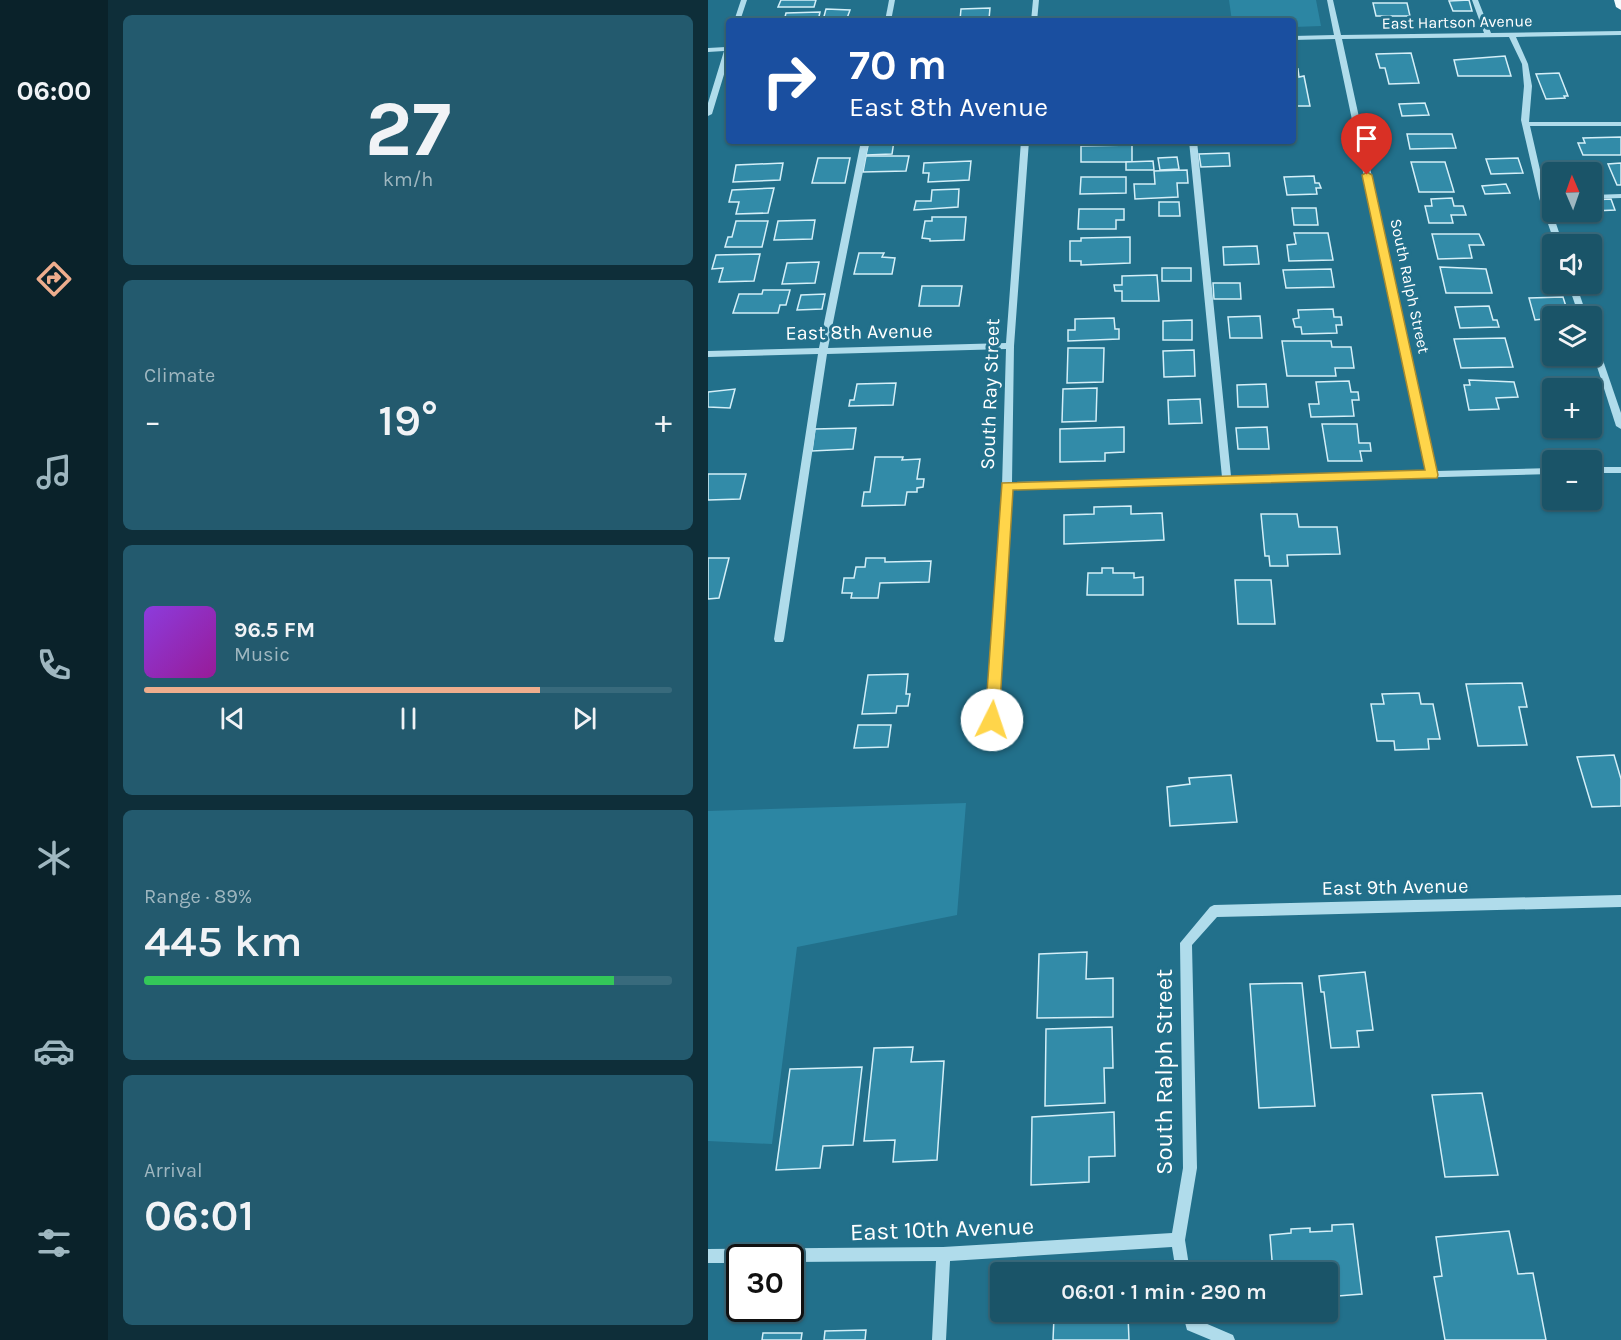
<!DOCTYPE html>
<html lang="en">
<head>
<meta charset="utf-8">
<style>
	body { margin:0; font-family:Karla,sans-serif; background:#235a6e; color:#f1f3f6; height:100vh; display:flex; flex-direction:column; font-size:22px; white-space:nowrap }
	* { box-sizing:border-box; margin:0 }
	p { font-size:20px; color:#9fb7c0 }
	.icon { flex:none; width:33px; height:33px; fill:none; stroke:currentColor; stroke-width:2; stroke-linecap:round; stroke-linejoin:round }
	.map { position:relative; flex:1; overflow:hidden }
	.side { display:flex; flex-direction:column; gap:15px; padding:15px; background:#0e2e39; width:600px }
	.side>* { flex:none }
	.hud { position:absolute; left:18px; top:18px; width:570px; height:126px; border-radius:6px; box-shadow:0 2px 4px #0004,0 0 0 2px #386a7c; background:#1a4fa0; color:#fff; overflow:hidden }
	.needle { width:39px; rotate:358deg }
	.fabs { position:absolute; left:834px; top:162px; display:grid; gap:12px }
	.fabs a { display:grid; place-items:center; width:60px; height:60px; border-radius:6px; background:#1a5468; box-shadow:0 2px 4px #0004,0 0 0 2px #386a7c; font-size:30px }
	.speed { position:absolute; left:18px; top:1244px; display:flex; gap:12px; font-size:30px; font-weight:700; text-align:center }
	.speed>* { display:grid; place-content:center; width:78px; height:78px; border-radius:50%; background:#1a5468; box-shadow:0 2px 4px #0004,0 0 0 2px #386a7c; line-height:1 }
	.speed .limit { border:3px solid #111; border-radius:9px; background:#fff; color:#111 }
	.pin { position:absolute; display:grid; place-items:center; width:51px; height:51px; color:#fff; margin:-62px -26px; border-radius:50% 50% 50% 0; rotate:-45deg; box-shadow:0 0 6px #0007 }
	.pin .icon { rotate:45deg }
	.me { position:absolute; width:66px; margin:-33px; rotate:4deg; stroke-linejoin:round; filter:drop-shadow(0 0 4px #0008) }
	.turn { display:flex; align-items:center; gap:21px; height:126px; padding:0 24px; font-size:27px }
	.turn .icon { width:78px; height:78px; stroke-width:2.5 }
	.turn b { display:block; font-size:42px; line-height:51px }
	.big { font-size:45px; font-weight:600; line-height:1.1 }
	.side .tile { flex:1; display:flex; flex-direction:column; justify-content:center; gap:9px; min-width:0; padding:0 21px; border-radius:9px; background:#235a6e }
	.side .dial { align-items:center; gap:0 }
	.dial b { font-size:78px; line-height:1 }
	.song { display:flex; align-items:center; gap:18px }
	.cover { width:72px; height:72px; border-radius:9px; background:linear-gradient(135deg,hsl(270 70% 55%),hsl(300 70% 35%)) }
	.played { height:6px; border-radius:3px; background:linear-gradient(90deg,#eead8d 75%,#386a7c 75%) }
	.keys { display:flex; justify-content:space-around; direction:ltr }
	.heat { display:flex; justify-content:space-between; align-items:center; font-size:33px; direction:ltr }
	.charge { height:9px; border-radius:4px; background:linear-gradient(90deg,#34c759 89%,#386a7c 0) }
	.trip { position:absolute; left:282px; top:1262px; width:348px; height:60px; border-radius:6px; background:#1a5468; box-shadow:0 2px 4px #0004,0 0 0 2px #386a7c; font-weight:600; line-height:60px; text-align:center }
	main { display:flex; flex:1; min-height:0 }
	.menu { display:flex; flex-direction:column; width:108px; justify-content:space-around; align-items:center; background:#0a222a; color:#9fb7c0 }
	.menu .icon { width:42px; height:42px }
	.menu .active { color:#eead8d }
	.menu b { font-size:27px; color:#f1f3f6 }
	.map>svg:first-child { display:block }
	.green { fill:#2c86a3 }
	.building { fill:#328ba8; stroke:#d4eff8; stroke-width:1.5 }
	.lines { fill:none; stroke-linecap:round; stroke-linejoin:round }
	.minor { fill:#b0dceb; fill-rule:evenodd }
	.major { fill:#f4fbfe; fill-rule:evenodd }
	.route { fill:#ffd54a; stroke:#a68a30; stroke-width:1.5 }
	.labels { text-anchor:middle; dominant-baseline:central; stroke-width:6; stroke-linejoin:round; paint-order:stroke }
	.far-street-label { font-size:16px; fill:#fff; stroke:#22708b }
	.street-label { font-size:20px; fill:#fff; stroke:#22708b }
	.near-street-label { font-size:24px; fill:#fff; stroke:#22708b }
</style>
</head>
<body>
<main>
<nav class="menu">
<b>06:00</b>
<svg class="icon active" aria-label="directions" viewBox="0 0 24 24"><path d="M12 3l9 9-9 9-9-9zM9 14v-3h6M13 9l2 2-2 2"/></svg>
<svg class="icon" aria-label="music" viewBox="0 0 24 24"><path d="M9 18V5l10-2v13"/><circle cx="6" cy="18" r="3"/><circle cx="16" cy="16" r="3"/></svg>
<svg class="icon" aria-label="phone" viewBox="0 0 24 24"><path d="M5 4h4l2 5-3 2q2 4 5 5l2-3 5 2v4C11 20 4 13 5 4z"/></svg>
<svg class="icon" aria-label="climate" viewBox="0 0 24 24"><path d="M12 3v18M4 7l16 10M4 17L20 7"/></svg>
<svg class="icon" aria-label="car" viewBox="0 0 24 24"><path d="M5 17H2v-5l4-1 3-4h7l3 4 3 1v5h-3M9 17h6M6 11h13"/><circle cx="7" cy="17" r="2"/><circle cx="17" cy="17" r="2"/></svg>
<svg class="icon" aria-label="filters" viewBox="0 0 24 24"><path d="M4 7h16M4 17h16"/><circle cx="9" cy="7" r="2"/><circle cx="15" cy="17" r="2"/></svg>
</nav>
<section class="side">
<div class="tile dial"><b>27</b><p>km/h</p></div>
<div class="tile"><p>Climate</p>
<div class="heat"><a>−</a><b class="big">19°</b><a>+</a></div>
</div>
<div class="tile">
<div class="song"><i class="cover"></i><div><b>96.5 FM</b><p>Music</p></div></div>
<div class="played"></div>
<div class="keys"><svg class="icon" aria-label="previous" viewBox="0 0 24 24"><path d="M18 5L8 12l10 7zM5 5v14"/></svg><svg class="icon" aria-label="pause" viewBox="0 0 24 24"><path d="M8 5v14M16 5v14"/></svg><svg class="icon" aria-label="next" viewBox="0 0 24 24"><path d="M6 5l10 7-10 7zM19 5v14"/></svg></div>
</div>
<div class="tile"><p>Range · 89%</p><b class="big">445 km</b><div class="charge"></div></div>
<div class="tile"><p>Arrival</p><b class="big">06:01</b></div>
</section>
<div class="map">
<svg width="913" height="1340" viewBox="0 0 913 1340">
	<rect width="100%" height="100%" fill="#22708b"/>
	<g class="green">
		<polygon points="521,0 608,0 613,26 585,27 585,21 524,21"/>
		<polygon points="258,803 249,915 89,947 64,1144 0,1141 0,811"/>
	</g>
	<g class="building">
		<polygon points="73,0 108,0 106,7 70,7"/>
		<polygon points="761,0 764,11 745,11 741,1"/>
		<polygon points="665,3 699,3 702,16 668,16"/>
		<polygon points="282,8 281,19 252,20 253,9"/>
		<polygon points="118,9 142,10 138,21 115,20"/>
		<polygon points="112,12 110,21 76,21 78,13"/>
		<polygon points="703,53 711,83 681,84 677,68 672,68 668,54"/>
		<polygon points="797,56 803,76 750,76 746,60"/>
		<polygon points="590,69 591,77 596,76 602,106 585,106 585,70"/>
		<polygon points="851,73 860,96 856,96 857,98 838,99 828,74"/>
		<polygon points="717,103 721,115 694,116 691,104"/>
		<polygon points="699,134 744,134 748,148 702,149"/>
		<polygon points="913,137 913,155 875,155 870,143 877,143 875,138"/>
		<polygon points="161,141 186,141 184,154 158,155"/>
		<polygon points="424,145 424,162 373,162 373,146"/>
		<polygon points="521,153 522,166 493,167 491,154"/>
		<polygon points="158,156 201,156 198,171 155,172"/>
		<polygon points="469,157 471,169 452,170 450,158"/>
		<polygon points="110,158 142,158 137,183 104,183"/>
		<polygon points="810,158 815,173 783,174 778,159"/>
		<polygon points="263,161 261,180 220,182 221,173 215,173 216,163"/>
		<polygon points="445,161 446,170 418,170 418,162"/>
		<polygon points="703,162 737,162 746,192 711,192"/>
		<polygon points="75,163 72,180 25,182 28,165"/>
		<polygon points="913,163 913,185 909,185 900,164"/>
		<polygon points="479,170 480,183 469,183 470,197 427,199 426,184 447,184 446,171"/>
		<polygon points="606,176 607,183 611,183 613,188 608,188 609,194 579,195 576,177"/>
		<polygon points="373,177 418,177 418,193 372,194"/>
		<polygon points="798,184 802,193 777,194 774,186"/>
		<polygon points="66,188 60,213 28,214 31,202 21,202 24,190"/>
		<polygon points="251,189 250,207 206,210 208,201 223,201 224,190"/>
		<polygon points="744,198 746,206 755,206 758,215 743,215 745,223 721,223 717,206 724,206 723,199"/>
		<polygon points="903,199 907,210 885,211 884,200"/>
		<polygon points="451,202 471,202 472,216 451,216"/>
		<polygon points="584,208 608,208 610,225 586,225"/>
		<polygon points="371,209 416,209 416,220 408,220 408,229 370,229"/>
		<polygon points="224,217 258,217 256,240 222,241 222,239 214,238 217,221 224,221"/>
		<polygon points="107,220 104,239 66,240 70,221"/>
		<polygon points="28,221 60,221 54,247 17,247 20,237 24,237"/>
		<polygon points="586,233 620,233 625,260 581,261 579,245 588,244"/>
		<polygon points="724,234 771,234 776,245 761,245 764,258 730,259"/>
		<polygon points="422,237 422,263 373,265 373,261 362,261 362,241 373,241 373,238"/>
		<polygon points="549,246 551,264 516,265 515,247"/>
		<polygon points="151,253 176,253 174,257 187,258 184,274 146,274"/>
		<polygon points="52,254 46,281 11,282 15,268 4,269 8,255"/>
		<polygon points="111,262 107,283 74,284 79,263"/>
		<polygon points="732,267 778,269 784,293 738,293"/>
		<rect x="454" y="268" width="29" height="13"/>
		<polygon points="623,269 626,287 578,288 575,270"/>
		<polygon points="449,275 451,301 414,301 414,291 407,291 406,285 414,285 414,276"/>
		<polygon points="505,283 532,283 533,299 506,299"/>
		<polygon points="214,286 254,286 251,306 211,306"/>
		<polygon points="55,290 82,290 78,305 72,305 70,313 25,313 31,294 54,294"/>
		<polygon points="117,294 114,309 89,310 93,295"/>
		<polygon points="855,297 861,316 827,320 821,298"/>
		<polygon points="781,306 785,320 789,320 791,327 752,328 747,307"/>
		<polygon points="625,309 626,317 633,317 634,325 628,325 629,333 594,334 593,327 587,327 585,319 591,318 590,310"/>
		<polygon points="552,316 554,338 522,338 520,317"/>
		<polygon points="406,318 407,329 411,329 411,339 360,341 360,330 367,330 367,319"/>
		<polygon points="484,320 484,340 455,340 455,321"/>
		<polygon points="797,338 805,367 753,368 746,339"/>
		<polygon points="574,341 623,341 624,347 643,347 646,368 627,368 628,376 579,376"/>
		<polygon points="360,348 396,348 395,382 359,383"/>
		<polygon points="486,350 487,376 456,377 455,351"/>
		<polygon points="761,380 806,382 810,397 788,398 791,409 761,410 756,385 762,385"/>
		<polygon points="641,381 643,392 650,392 651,400 644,400 646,416 603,417 601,404 611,404 608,382"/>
		<polygon points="188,383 185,405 141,406 142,400 146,400 149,384"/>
		<polygon points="558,384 560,407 530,407 529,385"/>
		<polygon points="389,388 388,421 354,422 355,389"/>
		<polygon points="27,389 22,408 0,407 0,392"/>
		<polygon points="492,399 494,423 461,424 460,400"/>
		<polygon points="614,424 649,424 651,443 662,443 663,451 652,451 654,461 620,461"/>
		<polygon points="416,427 416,452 397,453 397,461 352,462 352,429"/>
		<polygon points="559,427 561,449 530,449 528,428"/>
		<polygon points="148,428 145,449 104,451 107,429"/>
		<polygon points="167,457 195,457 194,460 212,459 209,479 216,479 215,487 209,488 209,492 199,492 197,505 154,506 156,492 162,492"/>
		<polygon points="0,474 38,474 32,499 0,500"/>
		<polygon points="423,506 423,514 454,513 456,540 356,544 356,515 386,514 386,507"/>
		<polygon points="553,514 589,514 591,527 629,527 632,554 579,555 580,566 562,566 561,556 557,556"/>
		<polygon points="0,558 21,558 11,598 0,599"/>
		<polygon points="158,558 177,558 177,562 223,561 221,582 172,583 170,598 143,598 144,593 134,593 136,578 146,578 148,567 157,567"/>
		<polygon points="394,568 405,568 405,573 426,573 426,578 435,577 435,595 379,595 380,573 394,573"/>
		<polygon points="527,580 563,580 567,624 530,624"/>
		<polygon points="200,674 198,694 202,694 200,706 189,706 188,713 154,714 160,675"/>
		<polygon points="814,683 819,707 811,707 819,745 770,746 758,684"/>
		<polygon points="711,693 713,704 725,704 732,739 720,739 721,749 687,750 686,741 669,741 663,704 676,704 674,694"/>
		<polygon points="150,725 183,725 180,747 146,748"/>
		<polygon points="906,755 913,779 913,806 884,807 869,757"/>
		<polygon points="523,775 529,822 462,826 459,787 482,784 481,778"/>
		<polygon points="379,952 378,979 405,978 405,1017 329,1018 331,954"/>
		<polygon points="657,972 665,1030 649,1031 651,1047 623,1048 616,992 613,992 611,976"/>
		<polygon points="594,983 607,1106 551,1108 542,984"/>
		<polygon points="404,1027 405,1068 396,1068 397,1103 337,1106 338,1029"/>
		<polygon points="205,1047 203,1062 236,1061 229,1160 185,1162 187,1140 156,1141 166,1048"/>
		<polygon points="154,1067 145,1145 115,1146 112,1168 68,1170 82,1069"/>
		<polygon points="774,1093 790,1175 737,1177 724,1095"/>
		<polygon points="406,1112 407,1156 381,1157 381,1182 323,1185 324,1117"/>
		<polygon points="645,1224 654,1294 630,1296 628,1284 620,1285 620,1272 565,1272 562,1235 583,1233 583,1229 602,1228 602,1232 624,1231 624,1225"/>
		<polygon points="801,1231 810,1274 825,1273 838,1340 737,1340 726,1277 734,1276 728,1237"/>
		<polygon points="420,1315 421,1340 345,1340 346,1317"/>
		<polygon points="158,1330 157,1340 116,1340 117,1331"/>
		<polygon points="55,1333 94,1333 93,1340 54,1340"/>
	</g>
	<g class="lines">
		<g class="minor">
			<polygon points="33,0 39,0 32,21 26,21"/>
			<polygon points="181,0 187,0 183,21 177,21"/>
			<polygon points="325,0 331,0 329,21 323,21"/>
			<polygon points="619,0 625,0 633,35 776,33 764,0 770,0 783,33 913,31 913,35 808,37 820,64 824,86 821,122 913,122 913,126 822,126 838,196 844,196 844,200 840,200 855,244 847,244 831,198 813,120 816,86 814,64 801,37 634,39 728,471 844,468 844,474 304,489 289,720 288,723 284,725 280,723 279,720 294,486 298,349 119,354 76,639 75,642 67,642 66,639 110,354 0,357 0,351 111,348 153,141 161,141 120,348 298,343 313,141 321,141 306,346 304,482 514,477 481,141 489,141 523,476 718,471 627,39 585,40 585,36 626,35"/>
			<polygon points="21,45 21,58 4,114 0,116 0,103 16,51 0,52 0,48 18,47"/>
			<polygon points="913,194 913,198 884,199 884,195"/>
			<polygon points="860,284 868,284 879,316 871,316"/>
			<polygon points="884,337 888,340 913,413 913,429 908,426 884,351"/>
			<rect x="884" y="467" width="29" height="6"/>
			<polygon points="913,895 913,907 509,917 484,945 489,1168 477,1240 482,1272 468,1272 464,1247 242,1261 238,1340 224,1340 228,1261 82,1262 82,1257 32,1257 32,1263 0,1263 0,1249 235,1247 464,1233 475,1168 472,943 502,907 506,905"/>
			<polygon points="474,1311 488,1311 490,1320 525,1335 527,1340 503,1340 479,1330"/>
		</g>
		<polygon class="major" points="906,0 913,0 913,10 908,7"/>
	</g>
	<polygon class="route" points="659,172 664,175 730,475 729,478 305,490 291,720 289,724 279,724 277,720 294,483 717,470 654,175"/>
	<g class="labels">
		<g class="far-street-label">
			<text transform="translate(749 22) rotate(-1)">East Hartson Avenue</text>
			<text transform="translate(702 286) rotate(78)">South Ralph Street</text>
		</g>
		<g class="street-label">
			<text transform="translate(151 332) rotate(-1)">East 8th Avenue</text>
			<text transform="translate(282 394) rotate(-88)">South Ray Street</text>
			<text transform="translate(687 887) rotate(-1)">East 9th Avenue</text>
		</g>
		<g class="near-street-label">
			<text transform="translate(456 1072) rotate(-90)">South Ralph Street</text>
			<text transform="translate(234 1229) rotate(-2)">East 10th Avenue</text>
		</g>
	</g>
</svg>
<div class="fabs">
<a><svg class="needle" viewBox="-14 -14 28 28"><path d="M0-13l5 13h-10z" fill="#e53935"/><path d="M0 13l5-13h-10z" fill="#9fb7c0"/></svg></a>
<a><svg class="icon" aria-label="sound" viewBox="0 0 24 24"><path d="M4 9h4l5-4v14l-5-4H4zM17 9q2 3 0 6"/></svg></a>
<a><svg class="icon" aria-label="layers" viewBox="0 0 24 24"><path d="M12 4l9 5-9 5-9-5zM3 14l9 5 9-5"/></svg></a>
<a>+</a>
<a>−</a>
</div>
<div class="speed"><div class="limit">30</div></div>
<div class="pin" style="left:659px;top:175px;background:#d93025"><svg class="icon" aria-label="arrive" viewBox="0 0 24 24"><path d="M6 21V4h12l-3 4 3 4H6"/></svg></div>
<svg class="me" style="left:284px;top:720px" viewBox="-20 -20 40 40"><circle r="19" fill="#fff"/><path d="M0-13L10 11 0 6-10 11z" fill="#ffd54a"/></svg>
<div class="trip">06:01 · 1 min · 290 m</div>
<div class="hud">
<div class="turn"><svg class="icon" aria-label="right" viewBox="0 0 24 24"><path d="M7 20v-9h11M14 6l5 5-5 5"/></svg><div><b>70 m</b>East 8th Avenue</div></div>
</div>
</div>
</main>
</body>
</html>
